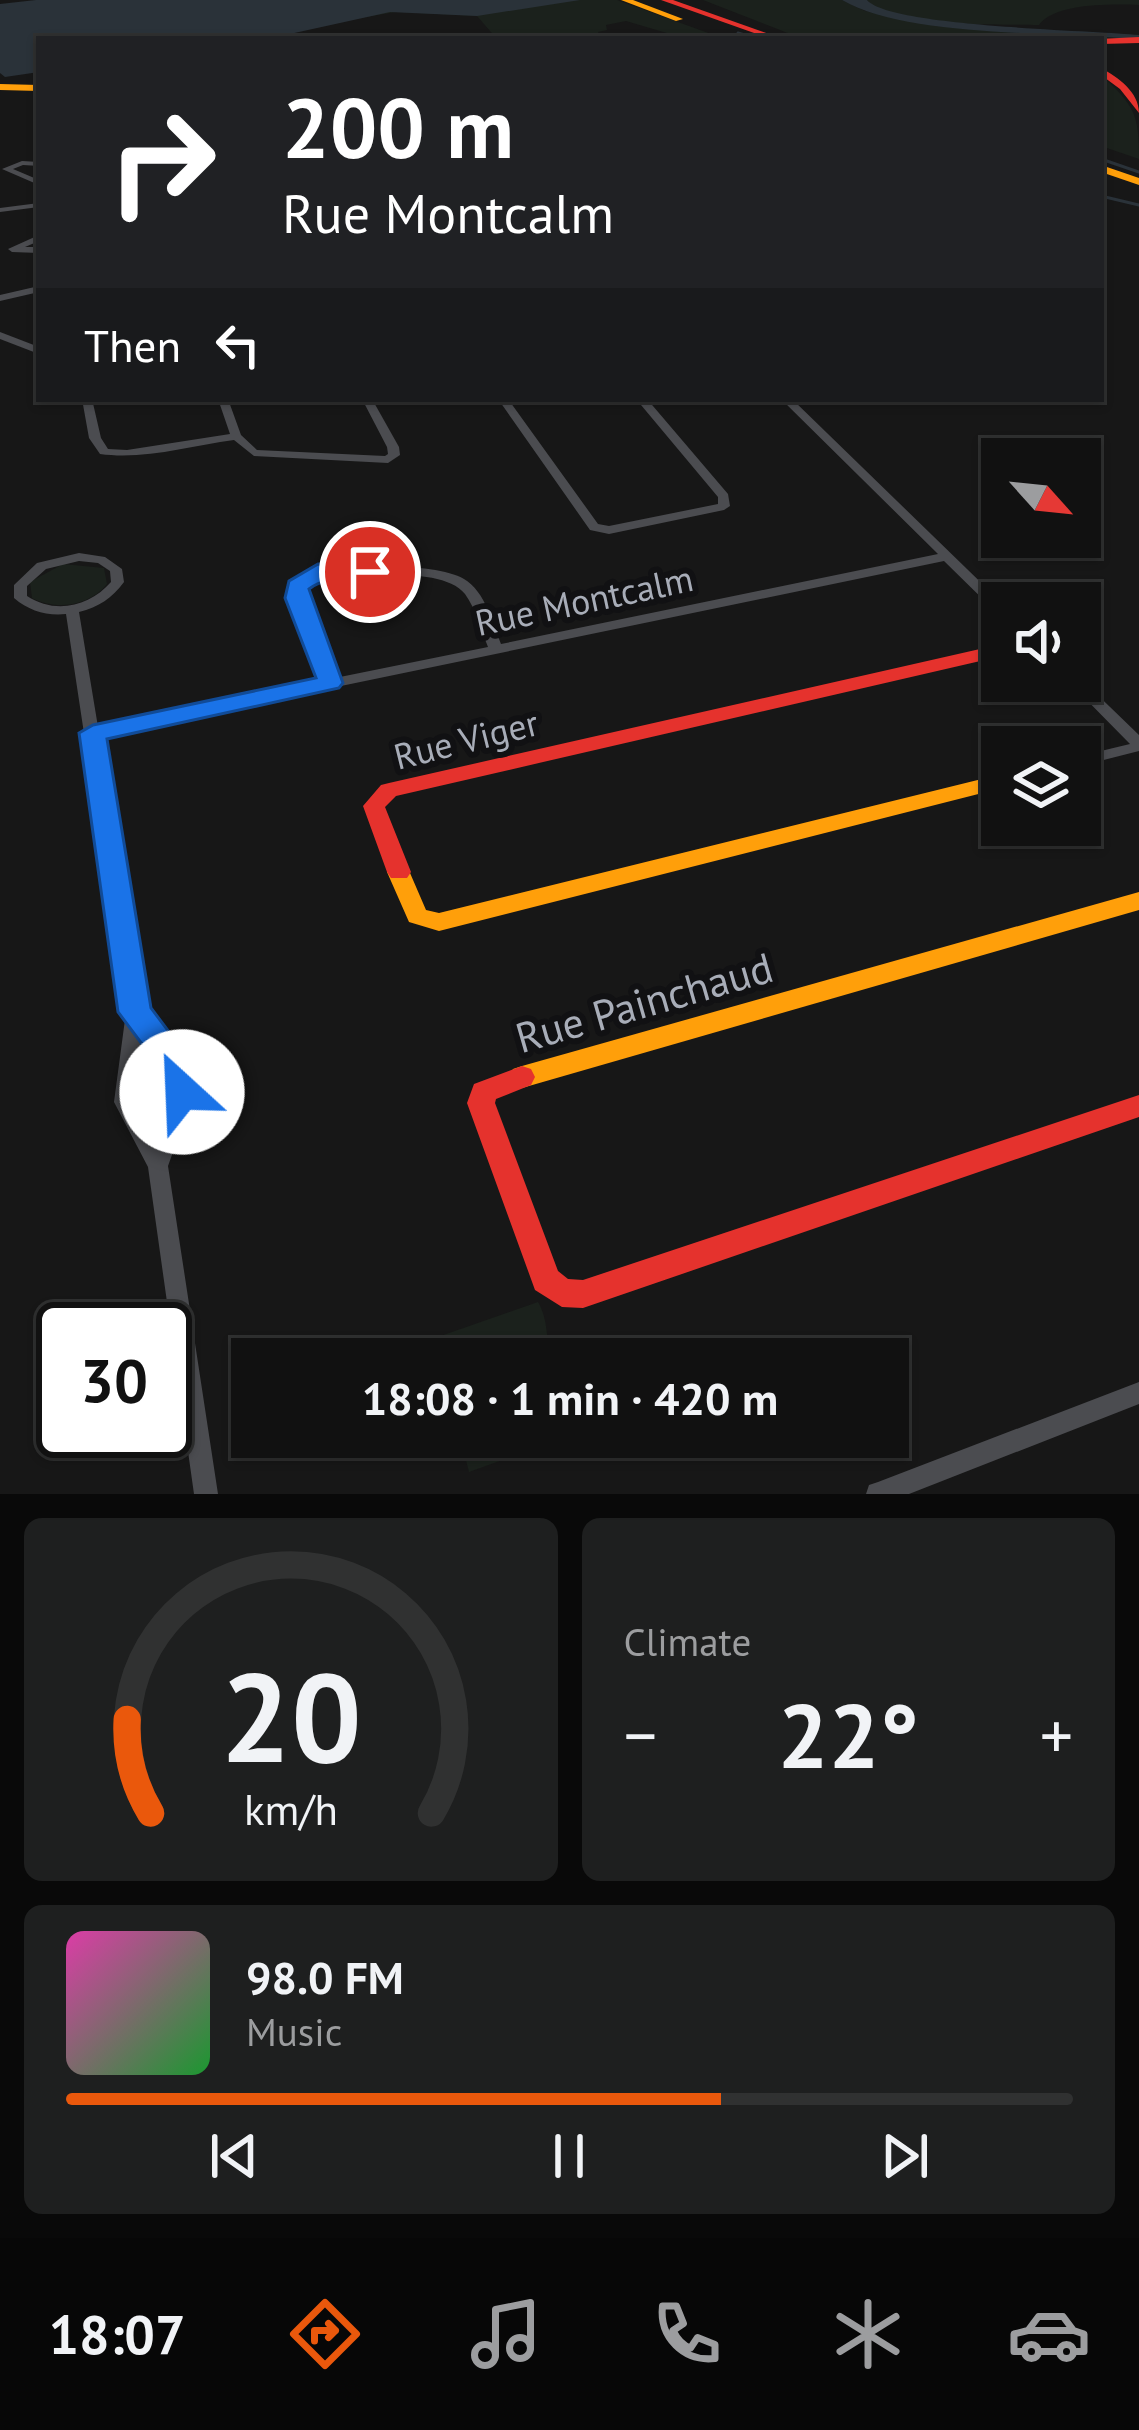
<!DOCTYPE html>
<html lang="en">
<head>
<meta charset="utf-8">
<style>
	body { margin:0; font-family:"PT Sans",sans-serif; background:#1e1f1f; color:#f1f3f6; height:100vh; display:flex; flex-direction:column; font-size:45px; white-space:nowrap }
	* { box-sizing:border-box; margin:0 }
	p { font-size:39px; color:#9c9d9f }
	.icon { flex:none; width:66px; height:66px; fill:none; stroke:currentColor; stroke-width:2; stroke-linecap:round; stroke-linejoin:round }
	.map { position:relative; height:1494px; overflow:hidden }
	.details { display:flex; flex-direction:column; gap:24px; padding:24px; background:#090909; flex:1 }
	.details>* { flex:none }
	.guide { position:absolute; left:36px; top:36px; width:1068px; height:366px; border-radius:0px; box-shadow:0 3px 9px #0004,0 0 0 3px #303131; background:#202124; color:#fff; overflow:hidden }
	.needle { width:78px; rotate:117deg }
	.buttons { position:absolute; left:981px; top:438px; display:grid; gap:24px }
	.buttons a { display:grid; place-items:center; width:120px; height:120px; border-radius:0px; background:#111; box-shadow:0 3px 9px #0004,0 0 0 3px #303131; font-size:60px }
	.speed { position:absolute; left:36px; top:1302px; display:flex; gap:24px; font-size:60px; font-weight:700; text-align:center }
	.speed>* { display:grid; place-content:center; width:156px; height:156px; border-radius:50%; background:#111; box-shadow:0 3px 9px #0004,0 0 0 3px #303131; line-height:1 }
	.speed .limit { border:6px solid #111; border-radius:18px; background:#fff; color:#111 }
	.pin { position:absolute; display:grid; place-items:center; width:102px; height:102px; color:#fff; margin:-51px; border:6px solid #fff; border-radius:50%; box-shadow:0 3px 12px #0007 }
	.me { position:absolute; width:132px; margin:-66px; rotate:335deg; stroke-linejoin:round; filter:drop-shadow(0 0 9px #0008) }
	.turn { display:flex; align-items:center; gap:42px; height:252px; padding:0 48px; font-size:54px }
	.turn .icon { width:156px; height:156px; stroke-width:2.5 }
	.turn b { display:block; font-size:84px; line-height:102px }
	.then { display:flex; align-items:center; height:114px; padding:0 48px; background:#0003; gap:24px; font-size:45px }
	.big { font-size:90px; font-weight:700; line-height:1.1 }
	.details .widget { flex:1; display:flex; flex-direction:column; justify-content:center; gap:18px; min-width:0; padding:0 42px; border-radius:18px; background:#1e1f1f }
	.details .dial { align-items:center; gap:0 }
	.dial svg { height:312px; overflow:visible; fill:none; stroke:#303131; stroke-width:7; stroke-linecap:round; text-anchor:middle }
	.dial text { fill:#f1f3f6; stroke:none }
	.song { display:flex; align-items:center; gap:36px }
	.cover { width:144px; height:144px; border-radius:18px; background:linear-gradient(135deg,hsl(320 70% 55%),hsl(130 70% 35%)) }
	.played { height:12px; border-radius:6px; background:linear-gradient(90deg,#ea580c 65%,#303131 65%) }
	.keys { display:flex; justify-content:space-around; direction:ltr }
	.heat { display:flex; justify-content:space-between; align-items:center; font-size:66px; direction:ltr }
	.details .tiles { flex:1; display:grid; gap:24px; grid-template-columns:1fr 1fr }
	.widget:last-child { grid-column:span 2 }
	.trip { position:absolute; left:231px; top:1338px; width:678px; height:120px; border-radius:0px; background:#111; box-shadow:0 3px 9px #0004,0 0 0 3px #303131; font-weight:700; line-height:120px; text-align:center }
	.tabs { display:flex; height:192px; justify-content:space-around; align-items:center; background:#070707; color:#9c9d9f }
	.tabs .icon { width:84px; height:84px }
	.tabs .on { color:#ea580c }
	.tabs b { font-size:54px; color:#f1f3f6 }
	.map>svg:first-child { display:block }
	.green { fill:#1b211c }
	.water { fill:#2a3239 }
	.lines { fill:none; stroke-linecap:round; stroke-linejoin:round }
	.stream { stroke:#2a3239; stroke-width:3 }
	.street { fill:#4b4c50; fill-rule:evenodd }
	.slow { fill:#ff9f0a; fill-rule:evenodd }
	.jam { fill:#e5322d; fill-rule:evenodd }
	.route { fill:#1a73e8; stroke:#114b97; stroke-width:3 }
	.labels { text-anchor:middle; dominant-baseline:central; stroke-width:12; stroke-linejoin:round; paint-order:stroke }
	.street-label { font-size:36px; fill:#a8adb8; stroke:#111113 }
	.near-street-label { font-size:42px; fill:#a8adb8; stroke:#111113 }
</style>
</head>
<body>
<div class="map">
<svg width="1139" height="1494" viewBox="0 0 1139 1494">
	<rect width="100%" height="100%" fill="#171717"/>
	<g class="green">
		<polygon points="453,0 617,0 725,39 687,39 626,21 606,25 607,30 598,32 602,39 591,33 586,36 590,39 497,39 477,16 396,12 311,26"/>
		<polygon points="703,0 842,0 865,11 936,26 1125,39 803,39"/>
		<path d="M867,0h272v5c-29,-1 -84,-2 -100,20 -40,-1 -148,3 -172,-25z"/>
		<path d="M1101,74c33,33 38,38 38,85l-38,-13z"/>
		<path d="M63,564l41,4 3,16c-18,22 -50,27 -75,14l-2,-16z"/>
		<path d="M151,1042c26,15 28,55 12,78l-17,-9c-10,-24 -15,-48 5,-69z"/>
		<path d="M538,1302c11,19 7,36 14,57h-114l-6,-20z"/>
		<polygon points="460,1437 566,1437 469,1472"/>
	</g>
	<g class="water">
		<polygon points="36,0 580,0 477,16 390,12 267,39 39,39 39,72 5,77 0,73 0,4"/>
		<path d="M842,0h25c23,27 224,30 272,35v5c-80,-9 -232,-2 -297,-40z"/>
	</g>
	<g class="lines">
		<g class="stream">
			<polyline points="738,33 758,39"/>
			<polyline points="1101,159 1139,172"/>
			<polyline points="1101,196 1139,205"/>
		</g>
		<g class="street">
			<polygon points="22,161 39,162 39,166 23,165 13,169 39,180 39,185 2,169"/>
			<polygon points="39,203 39,207 0,212 0,208"/>
			<polygon points="39,235 39,241 25,247 39,247 39,253 12,252 8,249"/>
			<polygon points="39,286 39,292 0,301 0,295"/>
			<polygon points="0,332 39,347 39,354 0,339"/>
			<path d="M82,399h10l9,39 7,11 19,1 103,-16 -12,-35h10l13,36 16,15 128,6 3,-2 -1,-7 -25,-48h10l27,48 1,8 -12,8 -134,-7 -20,-16c-44,6 -90,20 -134,14l-11,-16z"/>
			<polygon points="498,399 508,399 598,524 609,526 718,504 718,497 636,399 647,399 728,494 730,506 724,510 609,534 590,530"/>
			<path d="M781,399h11l210,204v11l-5,-1 -53,-52 -845,175 45,273 30,34 17,33 -4,37 -19,53 50,328h-24l-46,-327 -34,-65 12,-90 -60,-398c-19,2 -37,-3 -52,-16v-13l23,-22 42,-10 26,4 17,12 2,13c-12,16 -25,25 -45,30l19,115 224,-46 -32,-84 6,-20c34,-13 137,-16 168,2 21,12 29,45 37,65l437,-90zM79,561l19,2 12,8 1,11c-21,24 -55,33 -84,14v-10l19,-17zM355,575c28,0 91,-5 110,19 11,15 16,36 23,53l-153,31 -31,-81 3,-15 24,-6zM142,1032c38,44 33,59 14,111l-22,-41z"/>
			<polygon points="1080,678 1139,735 1139,751 1080,766 1080,756 1130,744 1068,681 1080,681"/>
			<polygon points="1139,1382 1139,1404 909,1494 866,1494 869,1485 878,1482"/>
		</g>
		<g class="slow">
			<polygon points="621,0 633,0 683,19 676,21"/>
			<polygon points="0,84 39,85 39,91 0,90"/>
			<polygon points="1101,165 1139,178 1139,185 1101,172"/>
			<polygon points="1002,774 1002,788 439,931 409,922 387,872 391,866 407,866 426,910 439,913"/>
			<polygon points="1139,892 1139,910 522,1088 513,1085 509,1077 513,1069 522,1066"/>
		</g>
		<g class="jam">
			<polygon points="661,0 673,0 783,39 771,39"/>
			<polygon points="1139,37 1139,43 1101,44 1099,39"/>
			<path d="M1101,68c17,9 38,24 38,45l-19,-24 -19,-14z"/>
			<polygon points="1002,644 1002,656 396,796 385,807 411,872 407,878 391,878 387,872 363,806 381,785 389,783"/>
			<polygon points="522,1066 531,1069 535,1077 531,1085 496,1099 495,1103 558,1271 568,1279 583,1280 1139,1095 1139,1117 583,1308 562,1307 535,1290 467,1103 474,1084"/>
		</g>
	</g>
	<path class="route" d="M318,564l52,1 11,7c-21,16 -49,-1 -72,17l34,94 -4,5 -232,51 44,269 46,61 2,23 -5,10 -12,5 -13,-5 -6,-30 -45,-60 -39,-279 14,-8 223,-47 -31,-80 4,-17z"/>
	<g class="labels">
		<g class="street-label">
			<text transform="translate(584 600) rotate(-12)">Rue Montcalm</text>
			<text transform="translate(466 739) rotate(-14)">Rue Viger</text>
		</g>
		<g class="near-street-label">
			<text transform="translate(644 1002) rotate(-16)">Rue Painchaud</text>
		</g>
	</g>
</svg>
<div class="buttons">
<a><svg class="needle" viewBox="-14 -14 28 28"><path d="M0-13l5 13h-10z" fill="#e53935"/><path d="M0 13l5-13h-10z" fill="#9c9d9f"/></svg></a>
<a><svg class="icon" aria-label="sound" viewBox="0 0 24 24"><path d="M4 9h4l5-4v14l-5-4H4zM17 9q2 3 0 6"/></svg></a>
<a><svg class="icon" aria-label="layers" viewBox="0 0 24 24"><path d="M12 4l9 5-9 5-9-5zM3 14l9 5 9-5"/></svg></a>
</div>
<div class="speed"><div class="limit">30</div></div>
<div class="pin" style="left:370px;top:572px;background:#d93025"><svg class="icon" aria-label="arrive" viewBox="0 0 24 24"><path d="M6 21V4h12l-3 4 3 4H6"/></svg></div>
<svg class="me" style="left:182px;top:1092px" viewBox="-20 -20 40 40"><circle r="19" fill="#fff"/><path d="M0-13L10 11 0 6-10 11z" fill="#1a73e8"/></svg>
<div class="trip">18:08 · 1 min · 420 m</div>
<div class="guide">
<div class="turn"><svg class="icon" aria-label="right" viewBox="0 0 24 24"><path d="M7 20v-9h11M14 6l5 5-5 5"/></svg><div><b>200 m</b>Rue Montcalm</div></div>
<div class="then">Then<svg class="icon" aria-label="left" viewBox="0 0 24 24"><path d="M17 20v-9H6M10 6l-5 5 5 5"/></svg></div>
</div>
</div>
<section class="details">
<div class="tiles">
<div class="widget dial"><svg viewBox="0 0 100 80">
<path d="M14 69A42 42 0 1 1 86 69"/>
<path d="M14 69A42 42 0 0 1 8 45" stroke="#ea580c"/>
<text x="50" y="56" font-size="32" font-weight="700">20</text>
<text x="50" y="72" font-size="11">km/h</text>
</svg></div>
<div class="widget"><p>Climate</p>
<div class="heat"><a>−</a><b class="big">22°</b><a>+</a></div>
</div>
<div class="widget">
<div class="song"><i class="cover"></i><div><b>98.0 FM</b><p>Music</p></div></div>
<div class="played"></div>
<div class="keys"><svg class="icon" aria-label="previous" viewBox="0 0 24 24"><path d="M18 5L8 12l10 7zM5 5v14"/></svg><svg class="icon" aria-label="pause" viewBox="0 0 24 24"><path d="M8 5v14M16 5v14"/></svg><svg class="icon" aria-label="next" viewBox="0 0 24 24"><path d="M6 5l10 7-10 7zM19 5v14"/></svg></div>
</div>
</div>
</section>
<nav class="tabs">
<b>18:07</b>
<svg class="icon on" aria-label="directions" viewBox="0 0 24 24"><path d="M12 3l9 9-9 9-9-9zM9 14v-3h6M13 9l2 2-2 2"/></svg>
<svg class="icon" aria-label="music" viewBox="0 0 24 24"><path d="M9 18V5l10-2v13"/><circle cx="6" cy="18" r="3"/><circle cx="16" cy="16" r="3"/></svg>
<svg class="icon" aria-label="phone" viewBox="0 0 24 24"><path d="M5 4h4l2 5-3 2q2 4 5 5l2-3 5 2v4C11 20 4 13 5 4z"/></svg>
<svg class="icon" aria-label="climate" viewBox="0 0 24 24"><path d="M12 3v18M4 7l16 10M4 17L20 7"/></svg>
<svg class="icon" aria-label="car" viewBox="0 0 24 24"><path d="M5 17H2v-5l4-1 3-4h7l3 4 3 1v5h-3M9 17h6M6 11h13"/><circle cx="7" cy="17" r="2"/><circle cx="17" cy="17" r="2"/></svg>
</nav>
</body>
</html>
